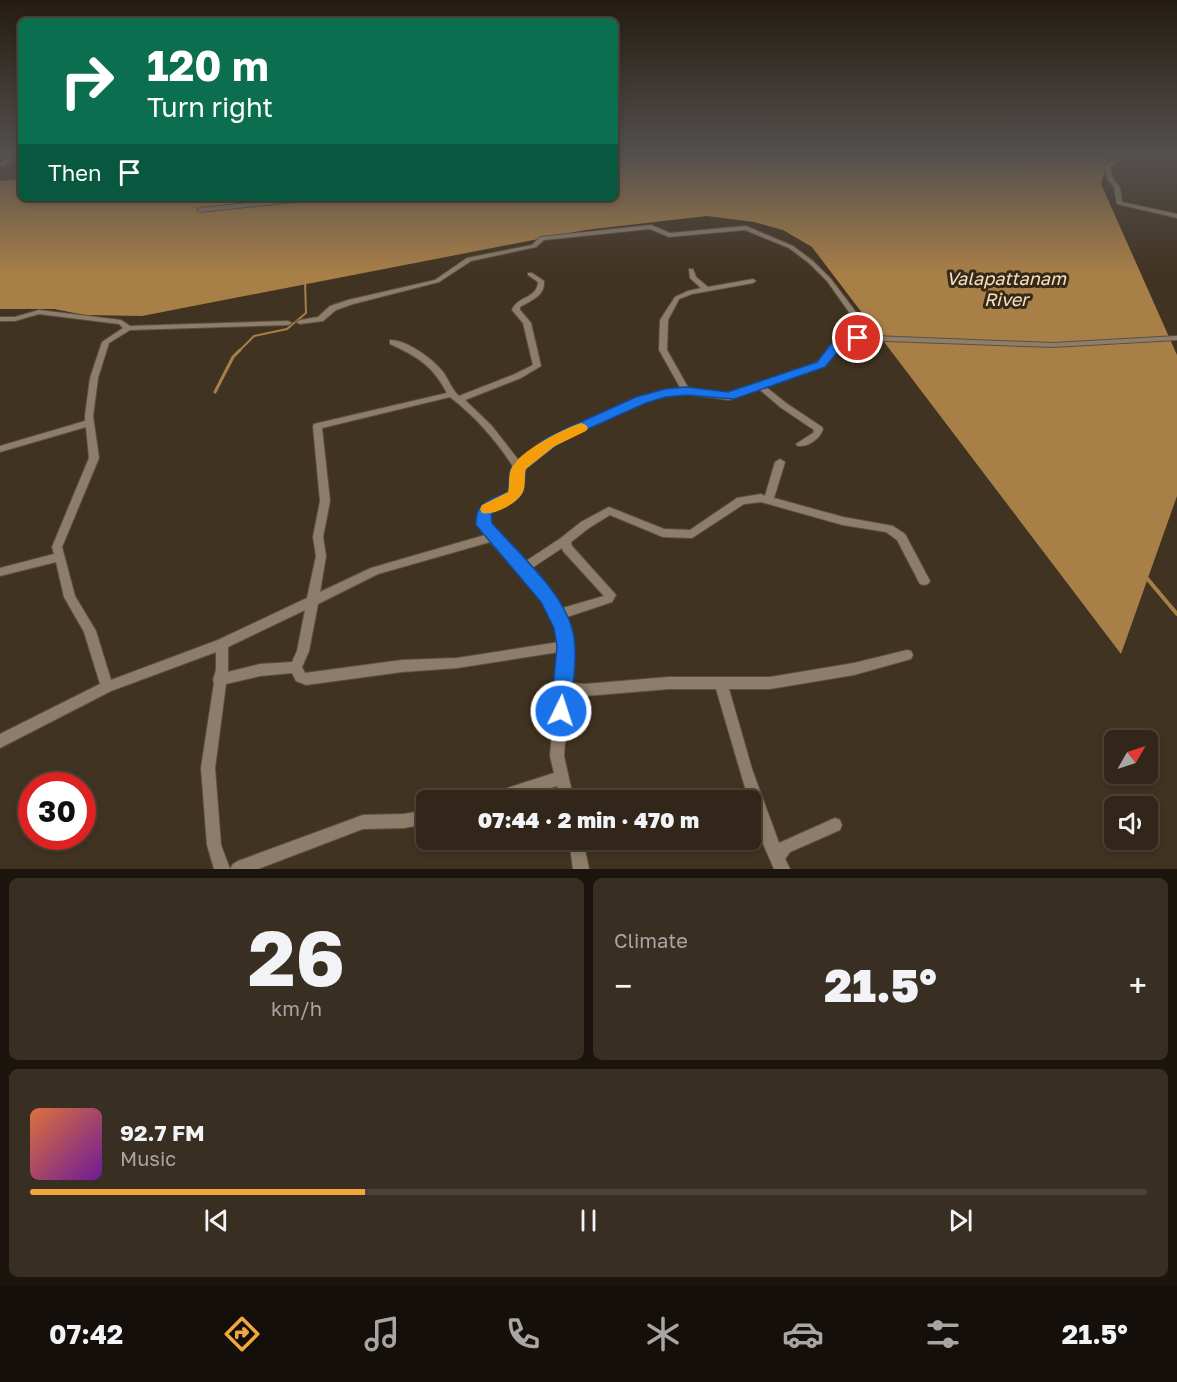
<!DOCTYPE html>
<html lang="en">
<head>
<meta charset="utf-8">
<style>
	body { margin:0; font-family:"Golos Text",sans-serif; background:#392e22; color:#f1f3f6; height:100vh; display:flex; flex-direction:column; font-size:22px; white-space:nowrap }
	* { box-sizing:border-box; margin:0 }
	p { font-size:20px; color:#a8a5a2 }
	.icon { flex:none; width:33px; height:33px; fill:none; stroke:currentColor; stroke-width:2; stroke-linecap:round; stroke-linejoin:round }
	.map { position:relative; height:869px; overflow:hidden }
	.details { display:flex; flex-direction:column; gap:9px; padding:9px; background:#1b150e; flex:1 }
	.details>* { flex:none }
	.banner { position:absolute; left:18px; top:18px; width:600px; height:183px; border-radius:9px; box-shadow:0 3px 9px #0003,0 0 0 2px #4c4338; background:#0b6e4f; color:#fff; overflow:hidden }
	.needle { width:39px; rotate:51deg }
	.buttons { position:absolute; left:1104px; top:730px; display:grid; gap:12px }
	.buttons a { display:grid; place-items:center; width:54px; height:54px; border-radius:9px; background:#312619; box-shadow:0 3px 9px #0003,0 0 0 2px #4c4338; font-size:30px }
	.speed { position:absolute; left:18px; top:772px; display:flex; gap:12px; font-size:30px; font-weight:700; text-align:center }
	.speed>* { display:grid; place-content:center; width:78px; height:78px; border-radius:50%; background:#312619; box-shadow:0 3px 9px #0003,0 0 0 2px #4c4338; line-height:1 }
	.speed .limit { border:9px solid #d22; background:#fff; color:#111 }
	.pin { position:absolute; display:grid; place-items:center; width:51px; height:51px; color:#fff; margin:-26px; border:3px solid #fff; border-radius:50%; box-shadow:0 2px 6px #0007 }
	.me { position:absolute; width:66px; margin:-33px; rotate:4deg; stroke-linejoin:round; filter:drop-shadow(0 0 4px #0008) }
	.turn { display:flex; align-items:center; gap:21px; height:126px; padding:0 30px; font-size:27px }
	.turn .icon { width:78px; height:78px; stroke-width:2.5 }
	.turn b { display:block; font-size:42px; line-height:51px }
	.then { display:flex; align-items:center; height:57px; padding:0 30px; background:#0003; gap:12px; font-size:22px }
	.big { font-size:45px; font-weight:800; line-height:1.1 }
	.details .tile { flex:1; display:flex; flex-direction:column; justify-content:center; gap:9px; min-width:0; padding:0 21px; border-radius:9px; background:#392e22 }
	.details .dial { align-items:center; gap:0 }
	.dial b { font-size:78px; line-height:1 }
	.song { display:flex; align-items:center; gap:18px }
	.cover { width:72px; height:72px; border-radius:9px; background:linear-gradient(135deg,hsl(20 70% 55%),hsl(280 70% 35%)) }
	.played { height:6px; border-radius:3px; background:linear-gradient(90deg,#efa73e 30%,#4c4338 30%) }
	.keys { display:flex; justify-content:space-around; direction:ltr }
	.heat { display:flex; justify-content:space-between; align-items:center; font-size:33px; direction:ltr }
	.details .tiles { flex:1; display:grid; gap:9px; grid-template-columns:1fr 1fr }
	.tile:last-child { grid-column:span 2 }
	.trip { position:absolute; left:416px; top:790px; width:345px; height:60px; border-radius:9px; background:#312619; box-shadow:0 3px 9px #0003,0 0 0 2px #4c4338; font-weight:800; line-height:60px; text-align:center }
	.menu { display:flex; height:96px; justify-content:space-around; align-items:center; background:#140f0a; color:#a8a5a2 }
	.menu .icon { width:42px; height:42px }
	.menu .selected { color:#efa73e }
	.menu b { font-size:27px; color:#f1f3f6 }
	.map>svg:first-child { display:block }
	.water { fill:#a97f48 }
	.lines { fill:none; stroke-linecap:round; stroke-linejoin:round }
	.stream-far2 { stroke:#a97f48; stroke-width:2 }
	.stream-far1 { stroke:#a97f48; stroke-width:3 }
	.stream { stroke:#a97f48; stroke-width:4 }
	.minor-casing { stroke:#5c5141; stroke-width:2 }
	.minor { fill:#8e7d6a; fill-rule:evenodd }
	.route { fill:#1a73e8; stroke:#114b97; stroke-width:1.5 }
	.slow { fill:#f59e0b }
	.labels { text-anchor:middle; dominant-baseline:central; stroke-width:6; stroke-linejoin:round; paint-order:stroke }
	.far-water-label { font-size:18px; font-style:italic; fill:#f8e0c2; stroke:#362917 }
</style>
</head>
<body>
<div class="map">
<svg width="1177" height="869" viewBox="0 0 1177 869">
	<rect width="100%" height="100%" fill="#413321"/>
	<polygon class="water" points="615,155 1128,155 1109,157 1101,184 1177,355 1177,496 1121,654 812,247 783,230 754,222 707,216 585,230 142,316 85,315 54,309 0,309 0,181 21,179 21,198 615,198"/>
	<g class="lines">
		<polyline class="stream-far2" points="238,352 254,336 287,329 306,313 305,281"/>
		<polyline class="stream-far1" points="215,392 233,357 240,350"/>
		<polyline class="stream" points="1145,576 1177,614"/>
		<g class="minor-casing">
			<g id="minor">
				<polygon points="9,155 15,155 4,166 0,166 0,164"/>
				<polygon points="1121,155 1127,155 1110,167 1113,179 1120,187 1122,202 1177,214 1177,218 1117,204 1114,187 1107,179 1104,166"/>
				<polygon points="297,198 316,198 313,200 200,212 197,210 200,208"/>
				<path d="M651,225l19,8 76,-7 47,20 20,15 18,18 43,57 179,7 124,-7v4l-124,7 -194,-7 -21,9 -14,17 -58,21 20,16 36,24 1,2c-3,10 -15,18 -25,17l-2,-2 17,-11 1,-3 -34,-23 -21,-18 -30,11 -43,-6 -20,2 -22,6 -91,42 -31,27c1,35 -12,27 -34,44 2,20 22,34 35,48l38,-25 20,-16 28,-15 55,22 26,1 47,-32 24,-4 4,2 10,-34 5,-3 5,3 -11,36 69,19 50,9 12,8 25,47 -2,3 -4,1 -4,-1 -23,-44 -11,-8 -43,-7 -82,-23 -17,2 -52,34 -29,-1 -53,-22 -21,13 -18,14 1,4 44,49 -4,7 -48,16c11,21 7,42 5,65l16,1 84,-7h101l84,-14 53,-13 4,1 2,4 -2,4 -57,16 -84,14h-41l23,80 27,74 56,-25 5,2 2,5 -2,5 -50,22 -5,7 5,10h-16c-7,-18 -24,-49 -24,-68h-1l-33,-112h-47l-84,7 -17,-2 -4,62 10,45h-14l-3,-15 -47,15h-28l2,-5 5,-2 65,-21 -4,-17 9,-104 -102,16 -55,4 -96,13 -10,-4 -4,-8 -32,3 -34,8 -11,84 6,77 9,24h-16l-7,-24 -6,-77 13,-85 -1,-3 3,-10v-18l-105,39 -111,57v-14l100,-50 -16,-52 -20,-35 -8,-35 -56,14v-8l54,-14 -2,-7 37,-89 -3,-31 -86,25v-6l85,-25v-5l5,-38 12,-36 21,-14 -4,-4 -80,-10 -24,7h-15v-4h15l24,-7 82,10 9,6 158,-5 4,2 -4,2 -158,5 -21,13 -11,35 -5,38 6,42 -37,89 13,49 21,35 15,49 107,-40 89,-42 9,-42 -3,-19 7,-36 -7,-75 1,-2 133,-31c-14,-27 -30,-37 -57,-49v-4c17,0 43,19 53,32 6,8 9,18 16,24l56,-22 18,-9 -10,-42 -11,-13c5,-14 25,-11 26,-28l-10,-7v-2h4l12,8c1,15 -12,19 -24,26v3l11,13 10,43 -20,12 -56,22 27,26 28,36 27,-22 91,-42 27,-8 16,-1 -22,-39 1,-30 15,-23 13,-6 13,-3 -11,-10 -1,-9h4l3,8 12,10 45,-8 3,2 -3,2 -61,11 -13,5 -3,6 -8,15 -1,30 22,39 39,5 90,-32 14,-17 23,-9h11l-39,-55 -18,-18 -20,-15 -44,-18 -76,7 -19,-8 -106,11 -8,7 -65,14 -32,21 -86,22 -17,6 -13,11 -23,3 -4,-2 4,-2 18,-3 12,-11 18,-6 87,-20 32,-22 65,-13 8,-8zM450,397c26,20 46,43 64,71 -4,7 0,16 -4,24l-27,16 -5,6 1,11 6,10 -114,33 -51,24 6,-36 -3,-19 7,-36 -8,-73zM490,542c27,29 63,59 69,100l-102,16 -55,2 -97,13 -3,-6 7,-16 9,-47 60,-30zM562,548l1,3 41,45 -45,13 -8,-15 -22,-24zM305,610l-8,41 -5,11 -32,2 -32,8v-25z"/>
				<polygon points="426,810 426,824 404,828 363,829 258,869 230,869 233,864 238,861 363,815 404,814"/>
				<polygon points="569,840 583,840 589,869 573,869"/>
			</g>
		</g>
		<use href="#minor" class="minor"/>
	</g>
	<linearGradient id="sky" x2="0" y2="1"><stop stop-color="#241c12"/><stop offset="0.56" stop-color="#54504e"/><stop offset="1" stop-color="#54504e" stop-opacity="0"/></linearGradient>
	<rect width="1177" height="276" fill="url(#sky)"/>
	<path class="route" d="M858,335l6,3 -2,3 -22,8 -15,18 -91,32 -48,-4 -20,2 -20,6 -74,33 -17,10 -29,23c-2,7 0,17 -4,24 -6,13 -23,12 -31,22l1,8c26,30 69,67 80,105 7,25 0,57 -1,83l-3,6 -7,3 -7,-3 -3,-6 6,-65 -3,-18 -13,-26 -65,-77c-1,-23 14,-25 32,-33l2,-22 6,-8 29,-23 18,-9 73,-33 29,-8 21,-2 42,5 89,-30 14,-18z"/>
	<path class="slow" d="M581,423l5,2 2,3 -2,3 -31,15 -29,23c-2,7 0,16 -3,23 -5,11 -29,24 -41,21l-2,-4 2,-4 26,-13c2,-7 0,-16 3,-23 7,-17 53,-41 70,-46z"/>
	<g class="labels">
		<g class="far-water-label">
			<text x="1006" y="278">Valapattanam<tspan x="1006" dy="21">River</tspan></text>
		</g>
	</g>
</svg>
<div class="buttons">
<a><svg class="needle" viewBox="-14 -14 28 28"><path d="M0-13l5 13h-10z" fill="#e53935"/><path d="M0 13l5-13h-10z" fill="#a8a5a2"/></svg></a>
<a><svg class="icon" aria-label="sound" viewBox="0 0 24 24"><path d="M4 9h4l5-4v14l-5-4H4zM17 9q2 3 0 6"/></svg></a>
</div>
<div class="speed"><div class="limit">30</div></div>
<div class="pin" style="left:858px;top:338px;background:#d93025"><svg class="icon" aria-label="arrive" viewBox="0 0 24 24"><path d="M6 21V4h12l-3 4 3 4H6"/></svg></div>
<svg class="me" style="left:561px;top:711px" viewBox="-20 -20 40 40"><circle r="17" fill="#1a73e8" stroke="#fff" stroke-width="3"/><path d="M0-11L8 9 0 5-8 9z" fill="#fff"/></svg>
<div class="trip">07:44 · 2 min · 470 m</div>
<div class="banner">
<div class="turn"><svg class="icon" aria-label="right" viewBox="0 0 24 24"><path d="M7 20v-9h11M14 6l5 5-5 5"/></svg><div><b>120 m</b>Turn right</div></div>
<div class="then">Then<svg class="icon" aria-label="arrive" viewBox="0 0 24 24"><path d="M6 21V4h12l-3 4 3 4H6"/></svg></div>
</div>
</div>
<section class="details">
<div class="tiles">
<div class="tile dial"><b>26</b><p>km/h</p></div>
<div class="tile"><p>Climate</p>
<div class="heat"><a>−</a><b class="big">21.5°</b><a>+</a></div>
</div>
<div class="tile">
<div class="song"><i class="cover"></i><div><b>92.7 FM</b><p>Music</p></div></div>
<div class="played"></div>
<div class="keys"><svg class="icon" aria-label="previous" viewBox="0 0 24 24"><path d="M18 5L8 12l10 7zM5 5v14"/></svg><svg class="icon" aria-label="pause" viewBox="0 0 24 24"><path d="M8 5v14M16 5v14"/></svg><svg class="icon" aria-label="next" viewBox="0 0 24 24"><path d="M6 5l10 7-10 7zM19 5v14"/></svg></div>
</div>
</div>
</section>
<nav class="menu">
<b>07:42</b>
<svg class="icon selected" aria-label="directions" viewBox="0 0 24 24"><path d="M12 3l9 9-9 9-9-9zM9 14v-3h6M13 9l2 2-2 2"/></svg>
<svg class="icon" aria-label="music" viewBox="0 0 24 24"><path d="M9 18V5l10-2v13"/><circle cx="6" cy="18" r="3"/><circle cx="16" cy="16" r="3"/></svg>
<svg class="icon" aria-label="phone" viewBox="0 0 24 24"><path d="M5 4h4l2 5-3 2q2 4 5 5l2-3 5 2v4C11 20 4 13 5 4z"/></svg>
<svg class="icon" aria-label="climate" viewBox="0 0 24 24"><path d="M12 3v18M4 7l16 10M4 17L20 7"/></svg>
<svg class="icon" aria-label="car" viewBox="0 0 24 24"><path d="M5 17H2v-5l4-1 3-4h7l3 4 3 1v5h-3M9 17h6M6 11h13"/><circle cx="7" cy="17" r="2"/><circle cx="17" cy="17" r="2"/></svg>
<svg class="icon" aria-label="filters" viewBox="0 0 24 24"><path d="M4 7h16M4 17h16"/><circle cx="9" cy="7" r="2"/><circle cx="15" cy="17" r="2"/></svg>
<b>21.5°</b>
</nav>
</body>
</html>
